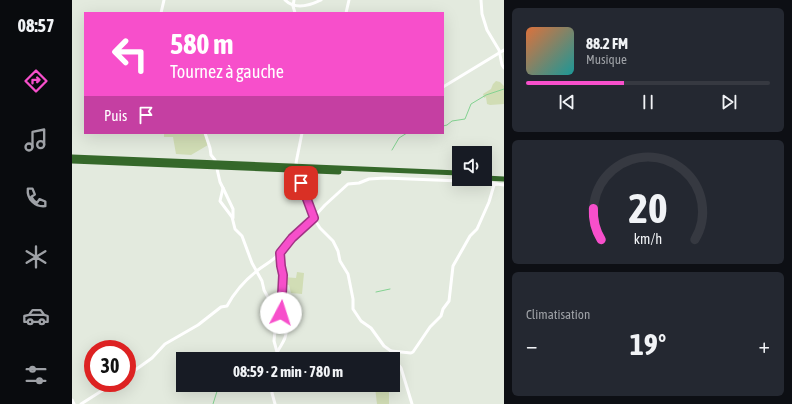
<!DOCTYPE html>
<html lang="fr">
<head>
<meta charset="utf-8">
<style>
	body { margin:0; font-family:"Asap Condensed",sans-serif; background:#242831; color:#f1f3f6; height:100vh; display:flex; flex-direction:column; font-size:15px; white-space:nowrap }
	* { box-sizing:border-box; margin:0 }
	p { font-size:13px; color:#9ea1a6 }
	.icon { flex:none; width:22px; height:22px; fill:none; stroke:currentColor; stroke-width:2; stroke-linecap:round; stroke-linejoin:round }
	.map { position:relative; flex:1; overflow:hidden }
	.panel { display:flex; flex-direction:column; gap:8px; padding:8px; background:#0d0f14; width:288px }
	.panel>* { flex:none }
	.top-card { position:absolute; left:12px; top:12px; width:360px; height:122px; border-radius:0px; box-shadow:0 4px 16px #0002; background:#f74fcb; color:#fff; overflow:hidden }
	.buttons { position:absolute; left:380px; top:146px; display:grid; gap:8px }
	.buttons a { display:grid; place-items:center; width:40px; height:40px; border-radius:0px; background:#171b24; box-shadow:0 4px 16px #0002; font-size:20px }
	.speed { position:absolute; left:12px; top:340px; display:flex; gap:8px; font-size:20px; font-weight:700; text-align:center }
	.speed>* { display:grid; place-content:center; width:52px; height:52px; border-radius:50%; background:#171b24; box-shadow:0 4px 16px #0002; line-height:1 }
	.speed .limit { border:6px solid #d22; background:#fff; color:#111 }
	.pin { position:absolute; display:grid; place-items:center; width:34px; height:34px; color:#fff; margin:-17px; border-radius:8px; box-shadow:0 2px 6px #0006 }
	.me { position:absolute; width:44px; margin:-22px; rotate:5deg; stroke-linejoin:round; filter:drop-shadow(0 0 3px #0008) }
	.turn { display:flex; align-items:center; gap:14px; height:84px; padding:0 20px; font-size:18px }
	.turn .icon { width:52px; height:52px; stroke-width:2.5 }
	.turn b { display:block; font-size:28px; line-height:34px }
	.then { display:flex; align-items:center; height:38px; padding:0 20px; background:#0003; gap:8px; font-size:15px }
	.big { font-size:30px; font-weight:700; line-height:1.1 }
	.panel .tile { flex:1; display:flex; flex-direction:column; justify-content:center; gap:6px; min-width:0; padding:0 14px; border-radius:6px; background:#242831 }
	.panel .dial { align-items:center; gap:0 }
	.dial svg { height:104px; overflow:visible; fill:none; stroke:#363941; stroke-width:7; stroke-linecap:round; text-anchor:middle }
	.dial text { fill:#f1f3f6; stroke:none }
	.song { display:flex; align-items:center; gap:12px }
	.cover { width:48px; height:48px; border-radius:6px; background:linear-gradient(135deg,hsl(20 70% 55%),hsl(180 70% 35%)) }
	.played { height:4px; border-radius:2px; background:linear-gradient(90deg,#f74fcb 40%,#363941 40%) }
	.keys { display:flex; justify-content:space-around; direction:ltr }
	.heat { display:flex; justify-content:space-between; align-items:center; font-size:22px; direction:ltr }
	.trip { position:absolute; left:104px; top:352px; width:224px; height:40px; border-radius:0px; background:#171b24; box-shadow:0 4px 16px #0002; font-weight:700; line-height:40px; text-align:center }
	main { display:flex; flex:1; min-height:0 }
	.dock { display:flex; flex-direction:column; width:72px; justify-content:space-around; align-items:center; background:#090b0e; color:#9ea1a6 }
	.dock .icon { width:28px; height:28px }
	.dock .active { color:#f74fcb }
	.dock b { font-size:18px; color:#f1f3f6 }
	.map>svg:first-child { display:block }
	.green { fill:#d1ddb5 }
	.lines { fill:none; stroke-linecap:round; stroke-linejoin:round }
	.stream { stroke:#83d291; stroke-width:1 }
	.minor { stroke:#fff; stroke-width:3 }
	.highway { stroke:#35682a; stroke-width:5 }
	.route-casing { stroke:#a13384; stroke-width:10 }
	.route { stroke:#f74fcb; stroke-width:7 }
</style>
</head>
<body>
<main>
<nav class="dock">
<b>08:57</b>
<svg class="icon active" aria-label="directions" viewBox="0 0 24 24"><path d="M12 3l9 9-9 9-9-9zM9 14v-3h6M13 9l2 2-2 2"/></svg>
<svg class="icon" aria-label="music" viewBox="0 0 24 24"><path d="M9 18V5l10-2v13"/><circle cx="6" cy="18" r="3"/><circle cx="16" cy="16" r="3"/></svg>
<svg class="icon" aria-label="phone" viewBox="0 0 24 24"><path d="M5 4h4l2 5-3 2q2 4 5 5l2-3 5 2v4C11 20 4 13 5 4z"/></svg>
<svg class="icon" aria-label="climate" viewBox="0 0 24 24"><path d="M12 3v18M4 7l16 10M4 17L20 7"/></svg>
<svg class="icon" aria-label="car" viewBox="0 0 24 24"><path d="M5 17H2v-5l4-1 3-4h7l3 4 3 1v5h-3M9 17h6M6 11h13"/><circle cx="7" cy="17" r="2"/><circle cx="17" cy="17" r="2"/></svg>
<svg class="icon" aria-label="filters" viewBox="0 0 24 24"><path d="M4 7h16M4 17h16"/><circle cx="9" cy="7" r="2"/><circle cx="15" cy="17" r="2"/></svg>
</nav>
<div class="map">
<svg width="432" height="404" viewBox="0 0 432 404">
	<rect width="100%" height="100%" fill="#e3eade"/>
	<g class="green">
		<polygon points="424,81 428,82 432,86 432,104 418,105 415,104 414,97 412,98 411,94 419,89 421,84"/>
		<polygon points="92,133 132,133 136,145 119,155 104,154 101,137 92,137"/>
		<polygon points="225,272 232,273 230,294 219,293 217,285 211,284 211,277 224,278"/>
		<polygon points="317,386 317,404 305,404 303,387"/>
	</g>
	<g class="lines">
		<g class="stream">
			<polyline points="371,126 375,125 380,121 393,119 399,104 414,95 432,89"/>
			<polyline points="320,150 327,138 335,133"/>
			<polyline points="304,292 318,289"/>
			<polyline points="141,404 147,385"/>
		</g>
		<g class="minor">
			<path d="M213,0c10,10 24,6 36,0"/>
			<polyline points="222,0 221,6 223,13"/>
			<polyline points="409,0 410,14 415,30 427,50 430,65 432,68"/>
			<polyline points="89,13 92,0"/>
			<polyline points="274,13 277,0"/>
			<polyline points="371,87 432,50"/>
			<path d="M133,133l5,15 1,7 4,5 5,22 3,6 -3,13 12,16 3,12 7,7 10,27 10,18 2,9 22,41c1,11 -9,16 -11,28"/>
			<polyline points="230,133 224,163 227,168 229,186 236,200 241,217 248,228 261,241 266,251 268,261 276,274 281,299 281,309 289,321 299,328 312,346 319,351 321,358 329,368 340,404"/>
			<polyline points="151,188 161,209 161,218"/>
			<polyline points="319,351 339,353 341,352 358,327 369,316 371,309 377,301 381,266 398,236 405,229 417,202 422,185 425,184 432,185"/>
			<polyline points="205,352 202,341 203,330 208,319 211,300 210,287 211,275 209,266 208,253 220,238 230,230 253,205 276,184 287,183 297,179 313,178 414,182 425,184"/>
			<path d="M55,376l25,-18 13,-14 33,-19 23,-18 6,-1c8,-15 18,-26 31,-36 8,-6 16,-10 22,-17"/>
			<polyline points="201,385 200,393 203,404"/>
			<polyline points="0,400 2,404"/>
			<polyline points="9,404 42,383"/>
		</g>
		<g class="highway">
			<polyline points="0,157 387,173"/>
			<polyline points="0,161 267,172"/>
			<polyline points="413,178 432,179"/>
		</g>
	</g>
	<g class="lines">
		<g class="route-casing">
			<polyline id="route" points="209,313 211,275 209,266 208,253 220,238 242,218 229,183"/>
		</g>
		<use href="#route" class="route"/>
	</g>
</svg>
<div class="buttons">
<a><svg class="icon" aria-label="sound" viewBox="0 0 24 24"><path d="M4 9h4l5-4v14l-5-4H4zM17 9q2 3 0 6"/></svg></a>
</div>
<div class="speed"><div class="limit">30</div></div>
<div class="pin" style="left:229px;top:183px;background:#d93025"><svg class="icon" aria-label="arrive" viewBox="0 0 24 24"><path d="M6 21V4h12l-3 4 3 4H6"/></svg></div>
<svg class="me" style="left:209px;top:313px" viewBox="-20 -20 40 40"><circle r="19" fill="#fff"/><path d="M0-13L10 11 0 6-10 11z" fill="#f74fcb"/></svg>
<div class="trip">08:59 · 2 min · 780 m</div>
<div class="top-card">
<div class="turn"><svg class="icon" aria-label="left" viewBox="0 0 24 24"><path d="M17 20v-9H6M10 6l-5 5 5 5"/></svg><div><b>580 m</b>Tournez à gauche</div></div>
<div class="then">Puis<svg class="icon" aria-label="arrive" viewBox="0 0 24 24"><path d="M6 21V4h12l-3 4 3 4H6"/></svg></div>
</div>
</div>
<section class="panel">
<div class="tile">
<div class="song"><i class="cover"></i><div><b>88.2 FM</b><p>Musique</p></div></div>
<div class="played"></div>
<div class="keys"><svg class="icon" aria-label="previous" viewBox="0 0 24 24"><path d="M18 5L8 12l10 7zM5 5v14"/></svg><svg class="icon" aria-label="pause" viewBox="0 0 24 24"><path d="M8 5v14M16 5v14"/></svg><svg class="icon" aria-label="next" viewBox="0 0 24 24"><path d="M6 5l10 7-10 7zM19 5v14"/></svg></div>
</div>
<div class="tile dial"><svg viewBox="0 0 100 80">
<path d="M14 69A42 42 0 1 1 86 69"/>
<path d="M14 69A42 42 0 0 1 8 45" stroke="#f74fcb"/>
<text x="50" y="56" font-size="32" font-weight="700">20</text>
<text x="50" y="72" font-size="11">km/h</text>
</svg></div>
<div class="tile"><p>Climatisation</p>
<div class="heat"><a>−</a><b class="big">19°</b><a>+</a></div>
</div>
</section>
</main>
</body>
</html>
